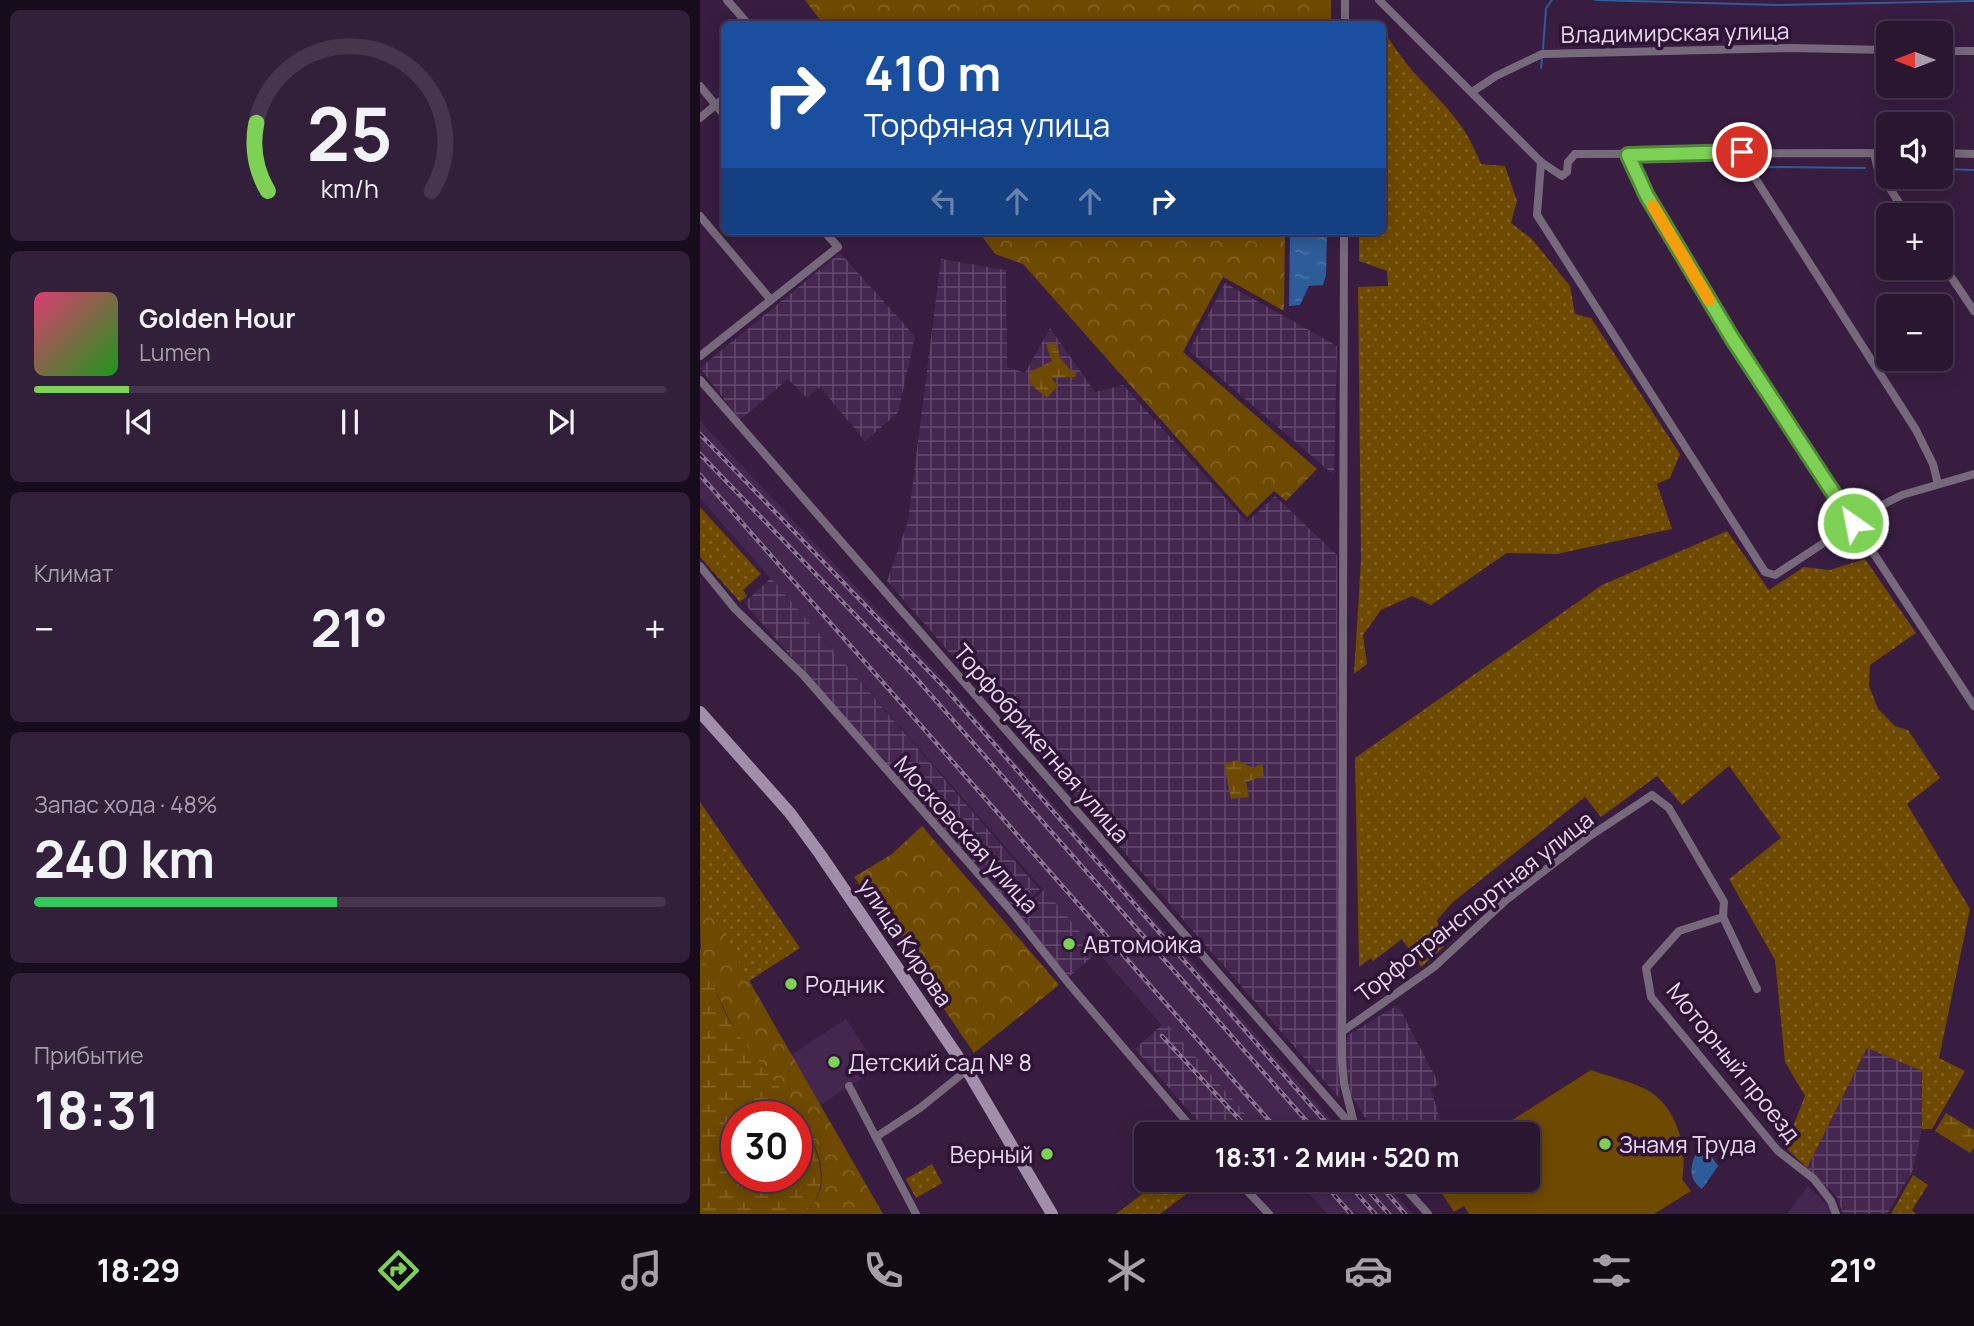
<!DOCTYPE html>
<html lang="ru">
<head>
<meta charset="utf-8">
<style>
	body { margin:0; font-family:Manrope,sans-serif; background:#321f39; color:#f1f3f6; height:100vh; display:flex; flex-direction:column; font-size:26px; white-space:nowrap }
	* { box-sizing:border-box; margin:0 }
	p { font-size:23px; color:#a59fab }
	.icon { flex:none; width:38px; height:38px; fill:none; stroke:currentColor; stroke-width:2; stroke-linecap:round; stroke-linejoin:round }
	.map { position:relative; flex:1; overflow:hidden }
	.sheet { display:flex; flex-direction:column; gap:10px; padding:10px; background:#170c1b; width:700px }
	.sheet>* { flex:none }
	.banner { position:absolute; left:21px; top:21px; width:665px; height:214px; border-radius:10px; box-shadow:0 4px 18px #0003,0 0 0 2px #46354d; background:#1a4fa0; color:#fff; overflow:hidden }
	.needle { width:46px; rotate:270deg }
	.tools { position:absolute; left:1176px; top:21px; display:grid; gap:14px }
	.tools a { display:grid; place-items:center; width:77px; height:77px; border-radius:10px; background:#2a1631; box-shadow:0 4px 18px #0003,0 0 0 2px #46354d; font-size:35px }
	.speed { position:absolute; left:21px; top:1101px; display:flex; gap:14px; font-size:35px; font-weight:700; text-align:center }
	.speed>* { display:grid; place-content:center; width:91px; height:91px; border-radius:50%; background:#2a1631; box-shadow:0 4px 18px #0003,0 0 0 2px #46354d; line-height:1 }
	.speed .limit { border:10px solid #d22; background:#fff; color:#111 }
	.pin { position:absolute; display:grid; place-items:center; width:60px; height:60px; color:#fff; margin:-30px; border:4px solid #fff; border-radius:50%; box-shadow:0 2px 7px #0007 }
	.me { position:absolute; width:77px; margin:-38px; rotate:327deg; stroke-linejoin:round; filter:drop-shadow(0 0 5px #0008) }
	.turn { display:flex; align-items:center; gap:24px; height:147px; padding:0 28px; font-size:32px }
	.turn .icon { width:91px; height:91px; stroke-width:2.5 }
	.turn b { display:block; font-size:49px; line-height:60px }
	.lanes { display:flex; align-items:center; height:66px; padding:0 28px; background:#0003; justify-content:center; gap:35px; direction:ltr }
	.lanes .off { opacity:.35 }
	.big { font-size:52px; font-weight:700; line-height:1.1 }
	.sheet .card { flex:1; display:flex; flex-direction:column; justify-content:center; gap:10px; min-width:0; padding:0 24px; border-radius:10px; background:#321f39 }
	.sheet .dial { align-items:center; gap:0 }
	.dial svg { height:182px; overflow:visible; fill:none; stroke:#46354d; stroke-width:7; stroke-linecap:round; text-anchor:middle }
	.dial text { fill:#f1f3f6; stroke:none }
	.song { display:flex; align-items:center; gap:21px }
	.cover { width:84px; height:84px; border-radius:10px; background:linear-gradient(135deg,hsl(340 70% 55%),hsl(120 70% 35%)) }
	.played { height:7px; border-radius:4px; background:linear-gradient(90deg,#7dd154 15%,#46354d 15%) }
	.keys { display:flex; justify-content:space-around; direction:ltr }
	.heat { display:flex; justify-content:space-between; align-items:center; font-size:38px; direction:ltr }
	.charge { height:10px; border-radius:5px; background:linear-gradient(90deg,#34c759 48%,#46354d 0) }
	.trip { position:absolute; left:434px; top:1122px; width:406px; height:70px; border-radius:10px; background:#2a1631; box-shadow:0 4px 18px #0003,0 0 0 2px #46354d; font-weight:700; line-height:70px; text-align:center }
	.menu { display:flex; height:112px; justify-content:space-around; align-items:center; background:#110914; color:#a59fab }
	.menu .icon { width:49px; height:49px }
	.menu .current { color:#7dd154 }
	.menu b { font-size:32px; color:#f1f3f6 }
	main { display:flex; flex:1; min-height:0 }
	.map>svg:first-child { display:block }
	.built { fill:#44264f }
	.industrial { fill:url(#industrial-grid) }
	.grass { fill:url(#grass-dots) }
	.forest { fill:url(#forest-crowns) }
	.wetland { fill:url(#wetland-marsh); fill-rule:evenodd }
	.pitch { fill:#6e4900 }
	.water { fill:url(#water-ripples) }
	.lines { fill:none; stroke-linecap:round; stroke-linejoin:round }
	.stream { stroke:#2e5c9a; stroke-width:2 }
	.street { stroke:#77697c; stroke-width:8 }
	.secondary { stroke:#a28daa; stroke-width:12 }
	.rail-casing { stroke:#8c7593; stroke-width:4.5 }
	.rail { stroke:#2e1337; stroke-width:2; stroke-dasharray:5; stroke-linecap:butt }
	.route-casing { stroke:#518837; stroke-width:18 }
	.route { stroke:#7dd154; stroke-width:12 }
	.slow { stroke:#f59e0b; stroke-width:12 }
	.poi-dot { fill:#7dd154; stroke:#2e1337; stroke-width:2.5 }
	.labels { text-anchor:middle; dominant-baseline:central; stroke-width:7; stroke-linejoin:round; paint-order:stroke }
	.street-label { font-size:23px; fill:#e8d7ee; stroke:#2e1337 }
	.poi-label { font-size:23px; fill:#e8d7ee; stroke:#2e1337; text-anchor:start }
</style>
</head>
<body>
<main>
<section class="sheet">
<div class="card dial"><svg viewBox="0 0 100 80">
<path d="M14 69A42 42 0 1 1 86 69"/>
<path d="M14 69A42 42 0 0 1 9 39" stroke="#7dd154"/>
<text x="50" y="56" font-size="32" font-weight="700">25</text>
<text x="50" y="72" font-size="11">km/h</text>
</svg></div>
<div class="card">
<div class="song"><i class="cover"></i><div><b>Golden Hour</b><p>Lumen</p></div></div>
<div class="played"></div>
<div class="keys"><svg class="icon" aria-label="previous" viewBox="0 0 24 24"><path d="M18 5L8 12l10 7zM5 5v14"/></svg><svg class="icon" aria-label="pause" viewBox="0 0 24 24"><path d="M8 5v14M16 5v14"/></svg><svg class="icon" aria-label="next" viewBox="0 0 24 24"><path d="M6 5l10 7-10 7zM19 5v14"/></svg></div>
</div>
<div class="card"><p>Климат</p>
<div class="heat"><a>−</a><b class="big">21°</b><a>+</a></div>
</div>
<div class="card"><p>Запас хода · 48%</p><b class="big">240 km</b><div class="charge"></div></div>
<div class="card"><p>Прибытие</p><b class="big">18:31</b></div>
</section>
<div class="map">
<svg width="1274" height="1214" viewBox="0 0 1274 1214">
	<defs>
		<pattern id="industrial-grid" width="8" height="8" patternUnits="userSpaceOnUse" patternTransform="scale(1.75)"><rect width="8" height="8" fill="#44264f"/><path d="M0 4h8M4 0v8" fill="none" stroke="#5f4569"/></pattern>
		<pattern id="grass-dots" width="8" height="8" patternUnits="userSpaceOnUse" patternTransform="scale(1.75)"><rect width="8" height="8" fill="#6e4900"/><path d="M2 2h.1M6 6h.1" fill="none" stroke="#836226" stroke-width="1.8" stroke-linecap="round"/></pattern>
		<pattern id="forest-crowns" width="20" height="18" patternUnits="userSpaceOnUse" patternTransform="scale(1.75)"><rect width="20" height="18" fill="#6e4900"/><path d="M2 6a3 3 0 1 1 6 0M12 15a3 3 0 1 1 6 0" fill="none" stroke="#836226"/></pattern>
		<pattern id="wetland-marsh" width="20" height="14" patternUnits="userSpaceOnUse" patternTransform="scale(1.75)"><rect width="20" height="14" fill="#6e4900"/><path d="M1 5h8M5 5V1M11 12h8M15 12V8" fill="none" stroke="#836226"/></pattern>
		<pattern id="water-ripples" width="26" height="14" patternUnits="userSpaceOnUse" patternTransform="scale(1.75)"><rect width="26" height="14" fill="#2e5c9a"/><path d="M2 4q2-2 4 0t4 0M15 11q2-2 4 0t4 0" fill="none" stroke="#4c73a8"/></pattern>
	</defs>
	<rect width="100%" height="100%" fill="#381d41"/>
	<g class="built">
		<polygon points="0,421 240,676 644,1134 557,1134 0,498"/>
		<polygon points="146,1019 178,1068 120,1105 91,1055"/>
		<polygon points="597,1180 683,1180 713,1214 627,1214"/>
		<polygon points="1108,1186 1131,1209 1133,1214 1087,1214"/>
	</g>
	<g class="industrial">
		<polygon points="140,253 215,336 198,413 165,441 120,387 107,398 88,379 40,420 0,368"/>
		<polygon points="241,259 306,270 307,367 325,373 350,328 395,392 423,385 547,522 575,496 637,555 640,1099 187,581 208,521"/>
		<polygon points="525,283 637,346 634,475 489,351"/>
		<polygon points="71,578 340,890 315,911 44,603"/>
		<polygon points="344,890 395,949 400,950 369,977 316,913"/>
		<polygon points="698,1005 739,1084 731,1089 744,1134 680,1134 676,1129 673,1130 648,1090 645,1050 648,1035"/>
		<polygon points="465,1022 561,1132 558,1134 509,1134 435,1049"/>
		<polygon points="1167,1048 1222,1071 1222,1129 1213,1170 1187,1214 1143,1214 1137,1197 1107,1168"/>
	</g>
	<g class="grass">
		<path d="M683,31c12,16 23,34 37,48 27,29 46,46 61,85l24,2 12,35 -6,22 21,16 38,47 5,28 16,4 89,136 -10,24 -13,6 15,45 -115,25 -50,-1 -76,52 -19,-9 -31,14 -18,25 4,29 -13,10 7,-114 -3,-273 30,-1 -1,-15 -28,-10v-30h23z"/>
		<polygon points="0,507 61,574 43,590 47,596 40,602 0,557"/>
		<polygon points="1027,531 1069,590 1104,567 1130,570 1165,559 1216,633 1170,665 1169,686 1178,709 1195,726 1208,730 1240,778 1207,804 1270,909 1239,1058 1265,1071 1232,1129 1222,1129 1222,1071 1167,1048 1107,1168 1085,1147 1105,1096 1085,1062 1075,960 1029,879 1081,838 1029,766 982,805 957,776 901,817 885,797 753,902 737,920 744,947 721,967 702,939 673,961 671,958 659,967 655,758 902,585"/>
		<polygon points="0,802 100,948 49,981 0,895"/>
		<polygon points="232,1164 242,1183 216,1198 206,1179"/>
		<polygon points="1213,1175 1228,1185 1212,1210 1216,1214 1191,1214"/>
		<polygon points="461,1180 477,1180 488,1193 460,1214 416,1214"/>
	</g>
	<g class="forest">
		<polygon points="105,0 631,0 631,24 123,24"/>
		<polygon points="278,231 585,231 584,311 523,277 483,352 617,469 586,501 574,491 547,517 323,264 295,254"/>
		<polygon points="222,826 359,985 274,1053 154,877 192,854"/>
		<path d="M0,895l183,319h-80c63,-49 -50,-147 -72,-191 -11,-22 -24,-50 -30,-75 -1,-15 -1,-37 -1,-53z"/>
	</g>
	<g class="wetland">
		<polygon points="351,342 357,345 360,358 371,371 377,371 375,377 351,378 358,386 347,398 330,384 330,372 352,361 346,345"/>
		<polygon points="537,760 553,768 562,763 564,776 546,782 549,797 531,799 524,764"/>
		<path d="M0,947c10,26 18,56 33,80 27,41 129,141 70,187h-103zM37,1116h59v60h-59z"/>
		<polygon points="1246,1113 1274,1130 1274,1148 1270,1153 1235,1131"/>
	</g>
	<path class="pitch" d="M891,1070c18,7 41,11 58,21 28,17 39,58 33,88l9,12 -37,23h-185l-5,-8 -10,6 -21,-32h95v-46h-38z"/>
	<g class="water">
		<polygon points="590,231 627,231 626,275 623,285 609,286 600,305 589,306"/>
		<path d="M1001,1142l17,24 -16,23c-18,-13 -9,-30 -1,-47z"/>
	</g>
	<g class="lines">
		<g class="stream">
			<polyline points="895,0 1078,5 1274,1"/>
			<polyline points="843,49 846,8 852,0"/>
			<polyline points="841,68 842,59"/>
			<polyline points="1066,167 1165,168"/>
			<polyline points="1186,168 1188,168"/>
			<polyline points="1241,169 1274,170"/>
		</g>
		<g class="street">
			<polyline points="27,0 48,24"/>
			<polyline points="679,0 841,162 862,176 867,172 868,162 875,154 1174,153 1178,170 1207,215"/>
			<polyline points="645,24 645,0"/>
			<polyline points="1241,51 1274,51"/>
			<polyline points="0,86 24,115"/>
			<polyline points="772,92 796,76 842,54 1091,48 1188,50"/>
			<polyline points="0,118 24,98"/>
			<polyline points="1042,152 1048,167 1216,430 1233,464 1238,484"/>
			<polyline points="1174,153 1188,153"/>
			<polyline points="1241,153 1274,154"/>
			<polyline points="927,155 947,196 1032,338 1274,706"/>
			<polyline points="841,162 837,215 1065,572 1075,575 1180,506 1202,495 1274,474"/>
			<polyline points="0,216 71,300"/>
			<polyline points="644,231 642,1060 644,1084 655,1127"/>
			<polyline points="1241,262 1274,311"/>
			<polyline points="0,356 138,247 124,231"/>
			<polyline points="0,380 659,1134"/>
			<polyline points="0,566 35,609 104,676 312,912 370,985 497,1134"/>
			<polyline points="1023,917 979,931 946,968 951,997 1078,1151 1114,1179 1131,1201 1136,1214"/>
			<polyline points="643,1031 734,967 806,900 887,838 952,795 969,808 1024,902 1023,917 1057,989"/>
			<polyline points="149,1086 216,1214"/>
			<polyline points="176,1137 220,1108 267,1070"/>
			<polyline points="537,1180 569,1214"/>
			<polyline points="698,1180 728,1214"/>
		</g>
		<polyline class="secondary" points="0,712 90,813 120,854 267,1070 352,1214"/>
		<g class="rail-casing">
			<g id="rail">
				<polyline points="0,434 246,689 636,1134"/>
				<polyline points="0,454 215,677 618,1134"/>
				<polyline points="0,475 581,1134"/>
				<polyline points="462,1036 553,1134"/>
				<polyline points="621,1180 651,1214"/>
				<polyline points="645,1180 675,1214"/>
				<polyline points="659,1180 689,1214"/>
				<polyline points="676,1180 705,1214"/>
			</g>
		</g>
		<use href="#rail" class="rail"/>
	</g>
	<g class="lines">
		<g class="route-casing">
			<polyline id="route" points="1042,152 928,155 947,196 1032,338 1153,523"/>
		</g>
		<use href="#route" class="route"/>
		<polyline class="slow" points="953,206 1009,300"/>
	</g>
	<g class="poi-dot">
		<circle cx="369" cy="944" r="7"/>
		<circle cx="91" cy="984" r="7"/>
		<circle cx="134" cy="1062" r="7"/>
		<circle cx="905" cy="1144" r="7"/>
		<circle cx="347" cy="1154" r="7"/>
	</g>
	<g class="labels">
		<g class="street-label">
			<text transform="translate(975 32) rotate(-1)">Владимирская улица</text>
			<text transform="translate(342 743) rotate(49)">Торфобрикетная улица</text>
			<text transform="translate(267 834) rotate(48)">Московская улица</text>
			<text transform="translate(774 906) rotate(-38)">Торфотранспортная улица</text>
			<text transform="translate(206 942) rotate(56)">улица Кирова</text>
			<text transform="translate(1034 1062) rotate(51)">Моторный проезд</text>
		</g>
		<g class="poi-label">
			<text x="383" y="944">Автомойка</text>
			<text x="105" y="984">Родник</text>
			<text x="148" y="1062">Детский сад № 8</text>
			<text x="919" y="1144">Знамя Труда</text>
			<text x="333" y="1154" text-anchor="end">Верный</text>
		</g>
	</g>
</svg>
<div class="tools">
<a><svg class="needle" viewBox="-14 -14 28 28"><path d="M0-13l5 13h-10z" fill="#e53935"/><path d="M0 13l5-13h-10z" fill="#a59fab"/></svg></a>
<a><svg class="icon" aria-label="sound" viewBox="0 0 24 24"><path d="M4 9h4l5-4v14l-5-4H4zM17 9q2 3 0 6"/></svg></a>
<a>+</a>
<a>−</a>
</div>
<div class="speed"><div class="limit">30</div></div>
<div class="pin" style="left:1042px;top:152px;background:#d93025"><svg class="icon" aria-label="arrive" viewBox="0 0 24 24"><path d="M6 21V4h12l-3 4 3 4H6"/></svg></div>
<svg class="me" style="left:1153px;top:523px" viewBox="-20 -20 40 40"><circle r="17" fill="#7dd154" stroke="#fff" stroke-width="3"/><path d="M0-11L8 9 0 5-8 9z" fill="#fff"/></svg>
<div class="trip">18:31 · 2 мин · 520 m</div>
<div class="banner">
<div class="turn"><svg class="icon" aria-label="right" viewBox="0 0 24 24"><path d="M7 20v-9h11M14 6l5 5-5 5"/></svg><div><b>410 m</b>Торфяная улица</div></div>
<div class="lanes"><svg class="icon off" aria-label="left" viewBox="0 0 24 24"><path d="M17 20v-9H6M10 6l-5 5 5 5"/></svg><svg class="icon off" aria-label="ahead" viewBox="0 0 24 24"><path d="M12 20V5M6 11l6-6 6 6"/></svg><svg class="icon off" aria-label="ahead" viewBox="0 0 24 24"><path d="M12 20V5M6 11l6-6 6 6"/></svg><svg class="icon" aria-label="right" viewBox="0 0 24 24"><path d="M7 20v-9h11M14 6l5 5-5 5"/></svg></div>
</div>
</div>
</main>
<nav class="menu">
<b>18:29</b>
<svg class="icon current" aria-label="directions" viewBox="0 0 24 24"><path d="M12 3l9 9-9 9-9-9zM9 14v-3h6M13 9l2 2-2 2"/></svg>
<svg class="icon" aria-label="music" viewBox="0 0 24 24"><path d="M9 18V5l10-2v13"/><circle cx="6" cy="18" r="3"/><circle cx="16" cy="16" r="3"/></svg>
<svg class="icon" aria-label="phone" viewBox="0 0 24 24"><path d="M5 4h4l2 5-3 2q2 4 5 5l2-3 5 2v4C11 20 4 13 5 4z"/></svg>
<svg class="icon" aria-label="climate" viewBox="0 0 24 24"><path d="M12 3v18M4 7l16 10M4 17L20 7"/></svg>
<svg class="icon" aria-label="car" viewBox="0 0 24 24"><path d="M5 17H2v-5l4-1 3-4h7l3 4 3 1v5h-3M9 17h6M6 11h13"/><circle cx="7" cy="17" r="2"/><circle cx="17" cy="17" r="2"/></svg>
<svg class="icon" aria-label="filters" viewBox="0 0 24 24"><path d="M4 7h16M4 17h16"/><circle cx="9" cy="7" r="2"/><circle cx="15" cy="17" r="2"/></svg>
<b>21°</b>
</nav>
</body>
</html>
